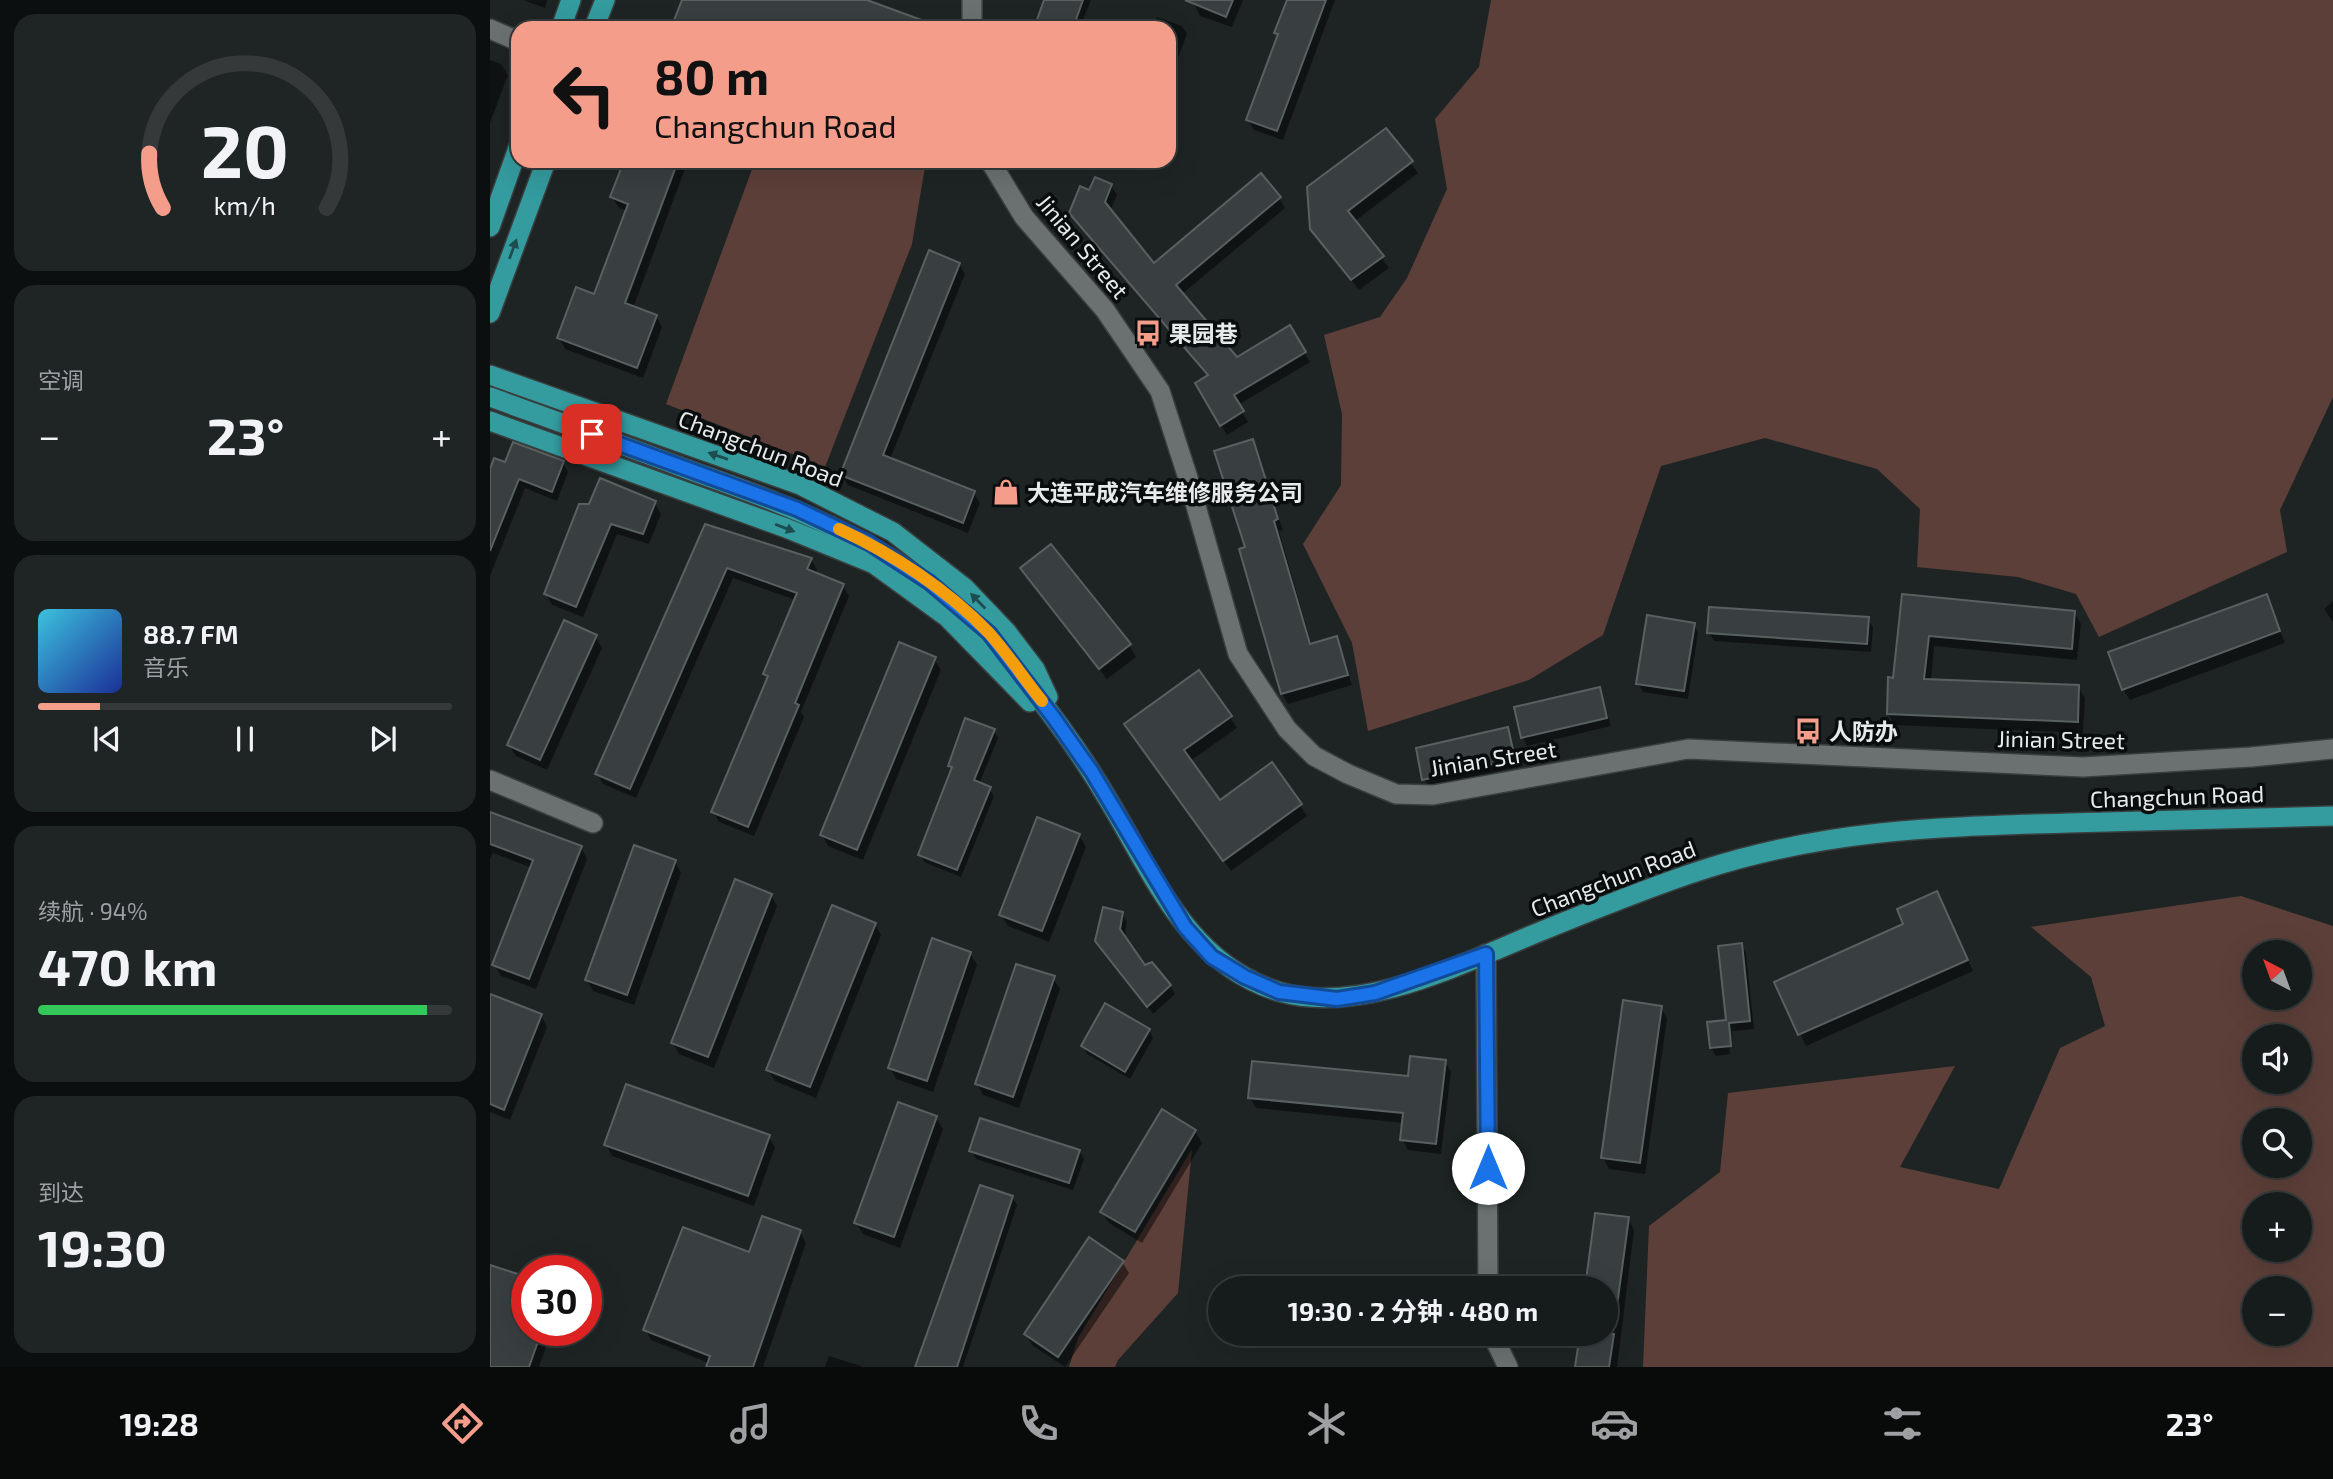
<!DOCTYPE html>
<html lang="zh">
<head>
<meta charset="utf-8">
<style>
	body { margin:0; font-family:"Exo 2","Noto Sans SC",sans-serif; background:#1f2424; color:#f1f3f6; height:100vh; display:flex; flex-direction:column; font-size:26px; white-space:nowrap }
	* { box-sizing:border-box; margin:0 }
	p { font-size:23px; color:#9ea1a3 }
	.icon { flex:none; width:38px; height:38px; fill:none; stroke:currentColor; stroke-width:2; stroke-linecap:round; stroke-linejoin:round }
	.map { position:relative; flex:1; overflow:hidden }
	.drawer { display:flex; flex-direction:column; gap:14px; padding:14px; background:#0c0f0f; width:490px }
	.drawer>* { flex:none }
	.guide { position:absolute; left:21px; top:21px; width:665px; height:147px; border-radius:21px; box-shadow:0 7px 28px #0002,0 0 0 2px #35393a; background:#f49d8b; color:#111; overflow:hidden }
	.needle { width:46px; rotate:319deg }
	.controls { position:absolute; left:1752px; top:940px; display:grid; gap:14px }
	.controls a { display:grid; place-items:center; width:70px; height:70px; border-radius:50%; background:#161b1b; box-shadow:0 7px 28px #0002,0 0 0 2px #35393a; font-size:35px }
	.speed { position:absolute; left:21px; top:1255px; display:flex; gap:14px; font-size:35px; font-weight:700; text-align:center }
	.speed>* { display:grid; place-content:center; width:91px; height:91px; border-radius:50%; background:#161b1b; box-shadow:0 7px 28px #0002,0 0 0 2px #35393a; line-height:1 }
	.speed .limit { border:10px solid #d22; background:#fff; color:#111 }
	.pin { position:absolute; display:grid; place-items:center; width:60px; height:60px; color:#fff; margin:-30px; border-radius:14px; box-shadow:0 4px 10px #0006 }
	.me { position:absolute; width:77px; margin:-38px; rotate:0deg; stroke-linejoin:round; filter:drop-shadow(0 0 5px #0008) }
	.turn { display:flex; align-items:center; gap:24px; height:147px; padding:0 28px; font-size:32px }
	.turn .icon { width:91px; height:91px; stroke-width:2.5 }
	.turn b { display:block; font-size:49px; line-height:60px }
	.big { font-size:52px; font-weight:700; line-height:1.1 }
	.drawer .widget { flex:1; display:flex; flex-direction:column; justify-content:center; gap:10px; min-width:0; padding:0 24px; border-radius:21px; background:#1f2424 }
	.drawer .dial { align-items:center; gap:0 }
	.dial svg { height:182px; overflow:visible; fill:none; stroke:#35393a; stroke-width:7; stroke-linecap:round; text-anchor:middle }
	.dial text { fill:#f1f3f6; stroke:none }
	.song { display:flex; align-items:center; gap:21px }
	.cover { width:84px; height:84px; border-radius:10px; background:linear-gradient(135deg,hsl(190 70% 55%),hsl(230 70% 35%)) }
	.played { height:7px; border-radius:4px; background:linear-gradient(90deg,#f49d8b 15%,#35393a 15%) }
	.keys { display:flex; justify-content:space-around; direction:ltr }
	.heat { display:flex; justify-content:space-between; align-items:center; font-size:38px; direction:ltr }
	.charge { height:10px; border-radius:5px; background:linear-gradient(90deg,#34c759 94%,#35393a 0) }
	.trip { position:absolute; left:718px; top:1276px; width:410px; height:70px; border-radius:35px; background:#161b1b; box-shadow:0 7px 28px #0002,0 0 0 2px #35393a; font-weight:700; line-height:70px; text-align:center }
	.tab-bar { display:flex; height:112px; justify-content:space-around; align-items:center; background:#090b0b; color:#9ea1a3 }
	.tab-bar .icon { width:49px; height:49px }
	.tab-bar .current { color:#f49d8b }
	.tab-bar b { font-size:32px; color:#f1f3f6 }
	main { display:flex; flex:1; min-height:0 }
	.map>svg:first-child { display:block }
	.green { fill:#5d3f39; fill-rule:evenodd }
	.shadow { fill:#0007 }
	.building { fill:#393f40; stroke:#596060; stroke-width:2 }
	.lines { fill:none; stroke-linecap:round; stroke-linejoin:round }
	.minor-casing { stroke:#393e3e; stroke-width:22 }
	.primary-casing { stroke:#393e3e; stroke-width:22 }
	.minor { stroke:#6b7171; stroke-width:19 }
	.primary { stroke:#349b9f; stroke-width:19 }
	.oneway { fill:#1d4d4f }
	.route-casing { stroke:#114b97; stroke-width:18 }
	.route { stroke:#1a73e8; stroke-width:12 }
	.slow { stroke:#f59e0b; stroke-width:12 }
	.labels { text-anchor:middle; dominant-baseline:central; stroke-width:7; stroke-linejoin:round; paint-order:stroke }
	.street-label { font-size:23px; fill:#e7eaeb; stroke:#0a0d0d }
	.poi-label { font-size:23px; font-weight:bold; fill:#e7eaeb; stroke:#0a0d0d; text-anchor:start }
</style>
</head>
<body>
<main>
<section class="drawer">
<div class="widget dial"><svg viewBox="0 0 100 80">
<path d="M14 69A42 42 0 1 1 86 69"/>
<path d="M14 69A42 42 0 0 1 8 45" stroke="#f49d8b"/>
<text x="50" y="56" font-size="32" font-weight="700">20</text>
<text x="50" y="72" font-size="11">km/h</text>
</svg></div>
<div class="widget"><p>空调</p>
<div class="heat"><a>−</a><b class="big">23°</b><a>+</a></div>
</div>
<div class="widget">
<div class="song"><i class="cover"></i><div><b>88.7 FM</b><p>音乐</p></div></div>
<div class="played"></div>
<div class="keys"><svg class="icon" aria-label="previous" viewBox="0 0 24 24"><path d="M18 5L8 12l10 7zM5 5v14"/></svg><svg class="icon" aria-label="pause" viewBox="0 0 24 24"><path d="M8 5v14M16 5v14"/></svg><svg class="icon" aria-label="next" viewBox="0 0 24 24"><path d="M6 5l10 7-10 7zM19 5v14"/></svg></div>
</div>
<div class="widget"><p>续航 · 94%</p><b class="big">470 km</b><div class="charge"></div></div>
<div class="widget"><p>到达</p><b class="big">19:30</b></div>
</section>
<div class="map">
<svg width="1843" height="1367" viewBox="0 0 1843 1367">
	<rect width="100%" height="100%" fill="#1e2424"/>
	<g class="green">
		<polygon points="1001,0 1843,0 1843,397 1790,510 1797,552 1609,637 1586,594 1528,577 1427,567 1430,509 1387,469 1275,438 1171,466 1113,635 1039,680 878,731 862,643 813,544 851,485 852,414 834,335 890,317 917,278 957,189 945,119 989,67"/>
		<polygon points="265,161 436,161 422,244 335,467 176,404"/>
		<path d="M1751,896l92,30v441h-690l6,-141 71,-54 8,-79 227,-27 -55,101 99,22 61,-141 45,-22 -14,-49 -60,-50zM1764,952h46v46h-46zM1764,1036h46v46h-46zM1764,1120h46v46h-46zM1764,1204h46v46h-46zM1764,1288h46v46h-46z"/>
		<polygon points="702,1149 688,1293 628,1360 625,1367 579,1367 588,1338"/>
	</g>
	<g class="shadow">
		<polygon points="33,0 57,0 55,8"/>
		<polygon points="193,0 372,0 422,19 427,28 309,28 289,21 286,28 183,28"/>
		<polygon points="556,0 601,0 590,28 546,28"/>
		<polygon points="706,0 753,0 742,27 710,16 704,4"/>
		<polygon points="799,0 845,0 793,140 764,130 758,120 789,37 786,33"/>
		<polygon points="667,17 692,26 697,34 679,82 679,28 663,28"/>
		<polygon points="0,60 11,64 18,75 0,123"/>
		<polygon points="896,130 928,173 865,221 899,268 869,290 821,229"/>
		<polygon points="136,161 198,161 143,308 166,316 172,327 153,378 75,349 69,338 105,296 137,211 129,208 122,197"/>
		<polygon points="621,186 627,195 620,211 664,265 789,198 795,208 692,294 747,360 800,328 820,362 748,405 758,422 737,435 707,384 719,377 581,213 600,192"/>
		<polygon points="469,264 475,274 400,459 484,493 490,503 478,533 358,485 352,475"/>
		<polygon points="762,441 793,530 789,531 822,646 846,638 862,685 798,704 792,694 757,549"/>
		<polygon points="73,462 78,472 67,501 35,488 0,576 0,474 16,465"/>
		<polygon points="164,502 171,514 159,544 127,534 93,617 62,605 56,594 91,506"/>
		<polygon points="216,527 321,559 327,570 325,574 353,586 359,596 311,712 314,717 264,836 229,822 223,811 279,680 275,674 306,600 243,578 146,798 113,784 107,774"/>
		<polygon points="532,569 639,645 646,657 617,679"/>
		<polygon points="1413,596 1584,612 1591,624 1587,660 1444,646 1441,681 1588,687 1595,698 1593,733 1405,725 1398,714"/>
		<polygon points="1776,596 1795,643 1640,700 1633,689"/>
		<polygon points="1843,601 1843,622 1834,609"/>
		<polygon points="1378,619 1383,627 1381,652 1224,641 1219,633"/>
		<polygon points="1204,624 1208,633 1198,699 1153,692 1148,683"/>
		<polygon points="105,636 112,648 57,770 26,756 19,745"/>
		<polygon points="444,659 451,670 373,860 338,846 332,835"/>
		<polygon points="1109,689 1121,726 1037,746 1033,737"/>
		<polygon points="740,717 747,728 700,761 729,802 782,764 817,816 741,871 643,735"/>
		<polygon points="1017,729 1028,767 939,787 934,779"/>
		<polygon points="504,731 508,738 489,784 499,788 504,796 471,877 434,862 430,854 463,771 460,765"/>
		<polygon points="0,814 91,847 97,859 46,989 11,976 4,964 42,868 3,853 0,859"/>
		<polygon points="589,835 596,847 559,942 518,926 511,915"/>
		<polygon points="185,861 191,873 144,1005 103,991 97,980"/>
		<polygon points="281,895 287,906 224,1068 189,1054 183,1043"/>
		<polygon points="1453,905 1483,971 1316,1046 1287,983 1416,925"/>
		<polygon points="632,914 637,922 634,938 655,967 680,986 685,994 663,1014 612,949"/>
		<polygon points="385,924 391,935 326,1098 285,1081 278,1070"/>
		<polygon points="1251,945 1256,953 1264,1029 1242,1031 1244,1054 1241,1028 1237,1028 1240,1054 1226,1056 1221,1047 1238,1022"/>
		<polygon points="480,953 487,965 443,1092 406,1079 400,1068"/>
		<polygon points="563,978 570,989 529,1108 493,1095 487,1084"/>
		<polygon points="0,996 51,1015 57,1027 20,1120 0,1112"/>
		<polygon points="1171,1007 1177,1019 1155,1174 1119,1169 1113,1158"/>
		<polygon points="659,1030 663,1038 640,1079 597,1054 593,1046"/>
		<polygon points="955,1061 961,1072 951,1154 918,1150 912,1139 914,1123 766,1108 760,1098 919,1078"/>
		<polygon points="446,1118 453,1129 410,1248 373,1234 366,1223"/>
		<polygon points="705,1131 712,1143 652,1243 619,1223 612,1212"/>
		<polygon points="278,1136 285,1147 264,1206 122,1156 116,1144"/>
		<polygon points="481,1151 589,1151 594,1159 583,1190 486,1159"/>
		<polygon points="522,1197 527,1205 473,1367 427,1367"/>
		<polygon points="1138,1218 1144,1230 1127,1367 1088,1367 1091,1334 1115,1334 1115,1288 1097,1288"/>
		<polygon points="310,1232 316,1243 273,1367 217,1367 219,1363 161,1340 155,1329 260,1254"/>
		<polygon points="632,1262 639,1273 575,1367 542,1345 536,1334"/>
		<polygon points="0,1266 36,1279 37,1330 62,1330 49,1367 0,1367"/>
		<polygon points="339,1356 371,1366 372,1367 335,1367"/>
	</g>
	<g class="building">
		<polygon points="192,0 377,0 448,26 181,28"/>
		<polygon points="554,0 593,0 583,28 544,28"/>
		<polygon points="695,0 743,0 736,17"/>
		<polygon points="797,0 836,0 787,131 756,120 788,34 784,33"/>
		<polygon points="896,128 923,161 858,211 894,256 861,280 820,229 817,187"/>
		<polygon points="134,161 188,161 135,303 167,315 147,368 67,338 86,287 104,294 138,204 120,197"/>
		<polygon points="771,173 791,197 686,285 747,357 800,325 816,352 744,395 754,411 730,426 705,383 718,375 579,213 590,186 599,190 605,177 622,184 615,202 664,263"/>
		<polygon points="439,250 470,263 393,455 485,491 473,523 350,475"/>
		<polygon points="763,439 788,519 784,521 820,644 847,636 858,675 791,694 749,549 755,547 724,451"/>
		<polygon points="23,442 74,461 62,492 29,479 0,551 0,469 4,458 15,462"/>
		<polygon points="110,478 166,501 153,534 121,524 86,607 54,594 89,504 99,504"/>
		<polygon points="215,524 322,558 317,569 354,584 305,703 309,705 258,827 221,812 278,676 273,674 307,593 237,568 140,789 105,774"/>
		<polygon points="561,544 641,644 609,669 530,568"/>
		<polygon points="1412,594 1585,611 1582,649 1439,636 1434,679 1589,685 1588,722 1397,714 1398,677 1403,678"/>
		<polygon points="1777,594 1790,631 1632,690 1618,652"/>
		<polygon points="1219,607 1379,617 1377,644 1217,633"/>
		<polygon points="1157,615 1205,623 1194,691 1146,684"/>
		<polygon points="74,620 107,635 50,760 17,745"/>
		<polygon points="409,642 446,657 367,850 330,835"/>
		<polygon points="709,670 742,716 694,750 730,800 782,762 812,804 733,861 634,724"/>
		<polygon points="1110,687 1117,718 1031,738 1024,707"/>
		<polygon points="475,718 505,729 484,780 501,787 467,870 428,855 462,767 458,766"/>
		<polygon points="1018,727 1025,759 932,780 926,748"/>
		<polygon points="0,812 92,846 39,979 2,965 43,860 0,844"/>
		<polygon points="547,817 590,834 552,931 509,915"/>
		<polygon points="144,845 186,860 137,995 95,980"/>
		<polygon points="245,879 282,894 218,1057 181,1043"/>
		<polygon points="1447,891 1478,960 1308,1035 1284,982 1413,924 1407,909"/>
		<polygon points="342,905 386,923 320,1087 276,1070"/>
		<polygon points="613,907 633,912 630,929 655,965 662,962 681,985 657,1007 605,941"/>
		<polygon points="442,938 481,952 437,1081 398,1068"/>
		<polygon points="1252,943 1260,1021 1239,1023 1241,1046 1220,1048 1217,1022 1236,1020 1228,946"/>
		<polygon points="526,964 565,976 523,1097 485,1084"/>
		<polygon points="0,994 52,1014 14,1110 0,1104"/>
		<polygon points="1133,1000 1172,1006 1150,1163 1111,1158"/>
		<polygon points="615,1003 660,1029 635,1072 591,1046"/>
		<polygon points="920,1056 956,1060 946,1144 910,1140 913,1113 758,1098 762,1061 918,1076"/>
		<polygon points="136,1084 280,1135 258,1196 114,1145"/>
		<polygon points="408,1102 447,1116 404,1237 364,1223"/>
		<polygon points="672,1109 706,1130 645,1232 610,1212"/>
		<polygon points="490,1118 590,1150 579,1183 479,1151"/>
		<polygon points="490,1185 523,1196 467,1367 425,1367"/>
		<polygon points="1105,1213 1139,1217 1124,1328 1115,1328 1115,1288 1095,1288"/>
		<polygon points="272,1216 311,1230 263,1367 216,1367 220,1356 153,1330 193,1227 259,1252"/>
		<polygon points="599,1237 634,1261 568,1357 534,1334"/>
		<polygon points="0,1265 37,1277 28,1301 37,1304 37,1330 52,1330 39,1367 0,1367"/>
		<polygon points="1090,1334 1124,1334 1119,1367 1085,1367"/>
	</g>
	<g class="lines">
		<g class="minor-casing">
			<g id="minor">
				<polyline points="482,28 482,0"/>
				<polyline points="0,29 28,41"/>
				<polyline points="500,161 534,217 615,310 670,391 698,478 748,654 797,729 824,756 858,774 906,794 943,795 1198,749 1593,767 1761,757 1843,749"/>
				<polyline points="0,780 103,823"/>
				<polyline points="996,954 998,1288"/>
				<polyline points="1002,1334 1018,1367"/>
			</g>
		</g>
		<g class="primary-casing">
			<g id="primary">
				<polyline points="71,28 81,0"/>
				<polyline points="104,28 115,0"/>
				<polyline points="0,227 28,148"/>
				<polyline points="0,313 56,161"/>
				<polyline points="0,375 310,485 403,532 475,588 516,631 545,669 558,697"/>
				<path d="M0,397c66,24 133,48 199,73 113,40 207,76 296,160 15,14 27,33 39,49 31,39 60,79 85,122 45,75 80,164 171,191 84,24 187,-31 264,-62 52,-21 105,-43 158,-60 127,-41 235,-43 366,-47 88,-2 177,-5 265,-7"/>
				<polyline points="0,421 296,528 384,564 457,617 540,702"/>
			</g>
		</g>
		<use href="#minor" class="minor"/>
		<use href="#primary" class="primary"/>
	</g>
	<defs><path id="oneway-solid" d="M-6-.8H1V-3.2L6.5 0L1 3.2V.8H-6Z" transform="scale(1.75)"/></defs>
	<g class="oneway">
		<use href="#oneway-solid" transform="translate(23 249) rotate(-70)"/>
		<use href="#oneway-solid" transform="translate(228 456) rotate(-161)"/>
		<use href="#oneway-solid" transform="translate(295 528) rotate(21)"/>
		<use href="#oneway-solid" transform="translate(488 601) rotate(-134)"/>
	</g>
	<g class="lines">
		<g class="route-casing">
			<polyline id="route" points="102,434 307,509 379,543 439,582 499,633 564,718 602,772 695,927 722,957 755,977 789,992 847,999 885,993 996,954 998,1168"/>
		</g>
		<use href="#route" class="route"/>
		<path class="slow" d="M349,529c54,25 109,61 150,104 19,21 35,46 53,68"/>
	</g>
	<defs>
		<g id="bus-bare" transform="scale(2.1)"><path d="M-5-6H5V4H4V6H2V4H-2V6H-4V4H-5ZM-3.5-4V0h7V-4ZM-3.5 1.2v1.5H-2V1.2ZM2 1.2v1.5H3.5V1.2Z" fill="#f49d8b" stroke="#0a0d0d" stroke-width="2.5" paint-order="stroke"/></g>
		<g id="shop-bare" transform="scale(2.1)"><path d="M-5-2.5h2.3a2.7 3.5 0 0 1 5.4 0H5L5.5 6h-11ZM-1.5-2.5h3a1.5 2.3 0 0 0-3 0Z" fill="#f49d8b" stroke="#0a0d0d" stroke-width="2.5" paint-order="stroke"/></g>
	</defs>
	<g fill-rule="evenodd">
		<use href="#bus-bare" x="658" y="333"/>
		<use href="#shop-bare" x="516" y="492"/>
		<use href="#bus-bare" x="1318" y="731"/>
	</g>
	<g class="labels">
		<g class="street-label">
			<text transform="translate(593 246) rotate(50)">Jinian Street</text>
			<text transform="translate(271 448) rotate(21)">Changchun Road</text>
			<text transform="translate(1571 739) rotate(1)">Jinian Street</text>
			<text transform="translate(1003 758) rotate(-9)">Jinian Street</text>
			<text transform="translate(1687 796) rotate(-2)">Changchun Road</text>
			<text transform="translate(1123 878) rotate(-21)">Changchun Road</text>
		</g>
		<g class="poi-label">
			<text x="679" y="333">果园巷</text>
			<text x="537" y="492">大连平成汽车维修服务公司</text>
			<text x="1339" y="731">人防办</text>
		</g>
	</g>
</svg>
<div class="controls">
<a><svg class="needle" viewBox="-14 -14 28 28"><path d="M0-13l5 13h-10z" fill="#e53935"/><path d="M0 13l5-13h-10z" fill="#9ea1a3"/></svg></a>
<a><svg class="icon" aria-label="sound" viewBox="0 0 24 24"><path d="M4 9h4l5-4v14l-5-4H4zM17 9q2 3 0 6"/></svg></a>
<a><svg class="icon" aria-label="search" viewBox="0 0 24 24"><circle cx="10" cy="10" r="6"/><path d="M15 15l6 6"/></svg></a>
<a>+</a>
<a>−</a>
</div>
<div class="speed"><div class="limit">30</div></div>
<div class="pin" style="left:102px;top:434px;background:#d93025"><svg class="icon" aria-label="arrive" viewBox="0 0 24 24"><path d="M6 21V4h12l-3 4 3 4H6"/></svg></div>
<svg class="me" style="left:998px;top:1168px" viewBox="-20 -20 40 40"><circle r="19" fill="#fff"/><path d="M0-13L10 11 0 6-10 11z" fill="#1a73e8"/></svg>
<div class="trip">19:30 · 2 分钟 · 480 m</div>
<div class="guide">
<div class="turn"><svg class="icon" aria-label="left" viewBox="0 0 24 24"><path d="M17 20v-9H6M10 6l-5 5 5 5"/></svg><div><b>80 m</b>Changchun Road</div></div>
</div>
</div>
</main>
<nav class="tab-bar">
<b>19:28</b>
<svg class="icon current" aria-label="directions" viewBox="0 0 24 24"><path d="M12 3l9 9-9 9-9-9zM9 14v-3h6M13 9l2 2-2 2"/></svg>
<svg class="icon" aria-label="music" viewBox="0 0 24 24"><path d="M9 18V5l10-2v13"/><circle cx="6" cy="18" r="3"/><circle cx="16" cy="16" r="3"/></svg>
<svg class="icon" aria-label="phone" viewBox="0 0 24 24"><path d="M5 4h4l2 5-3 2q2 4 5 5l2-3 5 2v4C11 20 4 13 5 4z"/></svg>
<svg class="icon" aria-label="climate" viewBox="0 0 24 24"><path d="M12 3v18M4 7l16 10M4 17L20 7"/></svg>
<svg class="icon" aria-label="car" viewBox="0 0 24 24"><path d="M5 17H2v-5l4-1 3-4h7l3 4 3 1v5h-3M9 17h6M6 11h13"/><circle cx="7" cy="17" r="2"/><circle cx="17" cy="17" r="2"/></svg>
<svg class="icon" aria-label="filters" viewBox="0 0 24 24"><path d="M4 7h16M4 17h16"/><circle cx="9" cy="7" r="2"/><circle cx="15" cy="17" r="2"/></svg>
<b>23°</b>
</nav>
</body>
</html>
